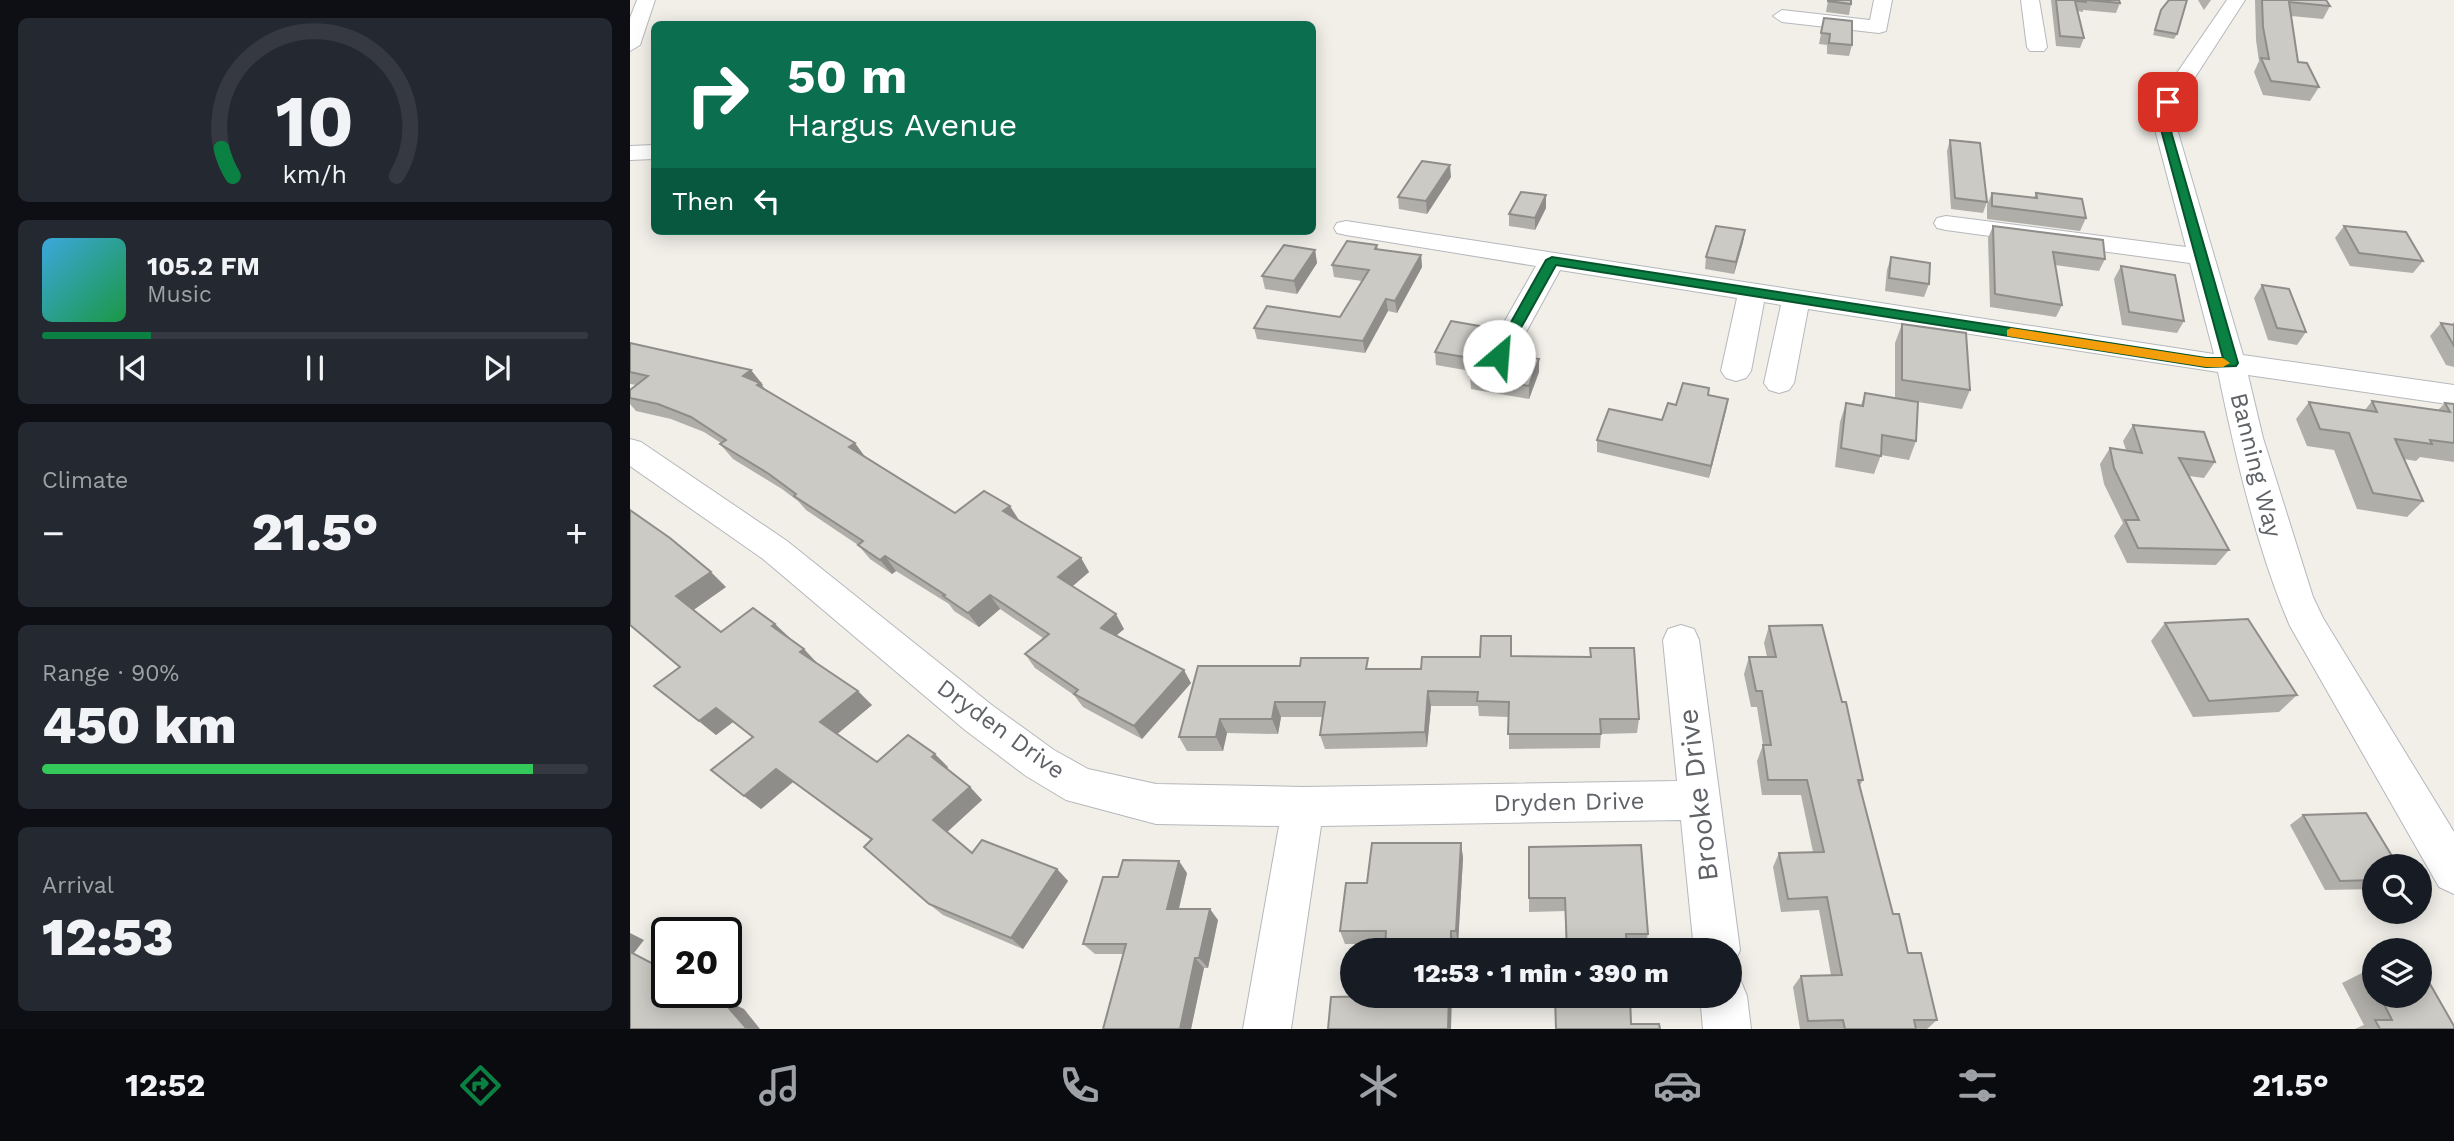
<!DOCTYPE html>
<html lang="en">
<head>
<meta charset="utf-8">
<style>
	body { margin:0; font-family:"Work Sans",sans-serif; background:#242831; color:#f1f3f6; height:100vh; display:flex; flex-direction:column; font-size:26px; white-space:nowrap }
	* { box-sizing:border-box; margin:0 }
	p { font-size:23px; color:#9ea1a6 }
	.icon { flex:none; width:38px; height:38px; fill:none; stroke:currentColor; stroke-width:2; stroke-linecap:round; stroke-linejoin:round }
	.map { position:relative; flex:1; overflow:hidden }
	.details { display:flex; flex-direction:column; gap:18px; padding:18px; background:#0d0f14; width:630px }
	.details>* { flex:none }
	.banner { position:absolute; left:21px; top:21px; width:665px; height:214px; border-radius:10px; box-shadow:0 4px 18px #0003; background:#0b6e4f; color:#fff; overflow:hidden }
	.controls { position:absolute; left:1732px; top:854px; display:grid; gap:14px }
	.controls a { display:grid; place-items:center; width:70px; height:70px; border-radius:50%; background:#171b24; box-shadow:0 4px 18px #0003; font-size:35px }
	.speed { position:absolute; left:21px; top:917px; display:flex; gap:14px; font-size:35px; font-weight:700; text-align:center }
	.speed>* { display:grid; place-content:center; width:91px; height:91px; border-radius:50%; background:#171b24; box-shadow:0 4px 18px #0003; line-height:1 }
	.speed .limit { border:4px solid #111; border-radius:10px; background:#fff; color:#111 }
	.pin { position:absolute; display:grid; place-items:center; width:60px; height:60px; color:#fff; margin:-30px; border-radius:14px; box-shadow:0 4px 10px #0006 }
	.me { position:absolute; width:77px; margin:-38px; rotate:27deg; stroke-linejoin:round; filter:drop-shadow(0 0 5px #0008) }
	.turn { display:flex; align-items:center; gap:24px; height:147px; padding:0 21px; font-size:32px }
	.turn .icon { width:91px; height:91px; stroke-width:2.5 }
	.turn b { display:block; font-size:49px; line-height:60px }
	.then { display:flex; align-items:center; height:66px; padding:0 21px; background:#0003; gap:14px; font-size:26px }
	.big { font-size:52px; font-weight:800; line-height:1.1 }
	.details .card { flex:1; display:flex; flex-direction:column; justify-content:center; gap:10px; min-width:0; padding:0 24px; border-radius:10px; background:#242831 }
	.details .dial { align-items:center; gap:0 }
	.dial svg { height:182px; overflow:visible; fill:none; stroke:#363941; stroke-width:7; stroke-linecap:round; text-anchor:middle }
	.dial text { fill:#f1f3f6; stroke:none }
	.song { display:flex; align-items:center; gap:21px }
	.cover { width:84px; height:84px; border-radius:10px; background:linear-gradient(135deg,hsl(200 70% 55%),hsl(140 70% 35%)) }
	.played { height:7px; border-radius:4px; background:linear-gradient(90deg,#0b8043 20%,#363941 20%) }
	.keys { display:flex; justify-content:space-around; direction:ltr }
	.heat { display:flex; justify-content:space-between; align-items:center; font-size:38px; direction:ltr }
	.charge { height:10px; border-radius:5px; background:linear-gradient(90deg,#34c759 90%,#363941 0) }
	.trip { position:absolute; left:710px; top:938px; width:402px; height:70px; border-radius:35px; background:#171b24; box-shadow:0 4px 18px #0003; font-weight:800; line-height:70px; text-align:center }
	.dock { display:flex; height:112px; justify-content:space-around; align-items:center; background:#090b0e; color:#9ea1a6 }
	.dock .icon { width:49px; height:49px }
	.dock .on { color:#0b8043 }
	.dock b { font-size:32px; color:#f1f3f6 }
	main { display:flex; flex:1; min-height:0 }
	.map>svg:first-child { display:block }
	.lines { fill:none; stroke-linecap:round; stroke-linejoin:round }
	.minor-casing { stroke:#b5b8bc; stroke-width:2 }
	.minor { fill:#fff; fill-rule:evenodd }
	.wall { fill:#afaea9 }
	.shaded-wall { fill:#8f8d8a }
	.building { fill:#cccac5; stroke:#8f8d8a; stroke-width:2 }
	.route { fill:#0b8043; stroke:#07532c; stroke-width:2 }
	.slow { fill:#f59e0b }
	.labels { text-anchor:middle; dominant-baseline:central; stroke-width:5; stroke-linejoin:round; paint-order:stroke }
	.street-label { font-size:24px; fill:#5f6368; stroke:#fff }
	.near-street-label { font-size:28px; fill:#5f6368; stroke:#fff }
</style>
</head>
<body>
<main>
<section class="details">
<div class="card dial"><svg viewBox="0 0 100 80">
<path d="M14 69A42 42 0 1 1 86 69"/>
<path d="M14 69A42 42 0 0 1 9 57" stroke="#0b8043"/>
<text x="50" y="56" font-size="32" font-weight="700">10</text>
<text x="50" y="72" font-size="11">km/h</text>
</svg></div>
<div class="card">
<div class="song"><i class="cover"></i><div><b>105.2 FM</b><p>Music</p></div></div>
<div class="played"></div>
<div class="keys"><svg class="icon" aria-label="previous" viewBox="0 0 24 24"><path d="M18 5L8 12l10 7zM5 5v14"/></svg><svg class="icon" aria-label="pause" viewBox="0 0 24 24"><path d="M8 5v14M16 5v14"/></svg><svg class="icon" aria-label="next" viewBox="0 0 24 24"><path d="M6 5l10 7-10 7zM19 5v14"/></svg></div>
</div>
<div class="card"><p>Climate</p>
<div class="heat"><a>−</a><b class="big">21.5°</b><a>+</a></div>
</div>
<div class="card"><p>Range · 90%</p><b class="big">450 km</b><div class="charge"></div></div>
<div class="card"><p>Arrival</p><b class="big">12:53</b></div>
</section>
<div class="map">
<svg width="1824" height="1029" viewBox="0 0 1824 1029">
	<rect width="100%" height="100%" fill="#f1efe8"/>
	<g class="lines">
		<g class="minor-casing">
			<g id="minor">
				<polygon points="7,0 25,0 10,45 0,51 0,18"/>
				<polygon points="1244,0 1262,0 1256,31 1249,33 1152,22 1143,16 1152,10 1240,20"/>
				<polygon points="1391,0 1409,0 1417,47 1414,51 1400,51 1397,47"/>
				<path d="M1597,0h18l-66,102 -4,20 68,233 211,30v20l-206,-30 15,63 50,159 10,21 131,214v62l-15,-7 -149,-261c-33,-76 -55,-172 -72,-254l-410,-63 -14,74 -5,7 -10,3 -10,-3 -5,-7 17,-78 -17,-3 -13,69 -5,7 -10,3 -10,-3 -5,-7 16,-73 -177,-28 -47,86 -4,7 -10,2 -10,-2 -4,-7 51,-90 -190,-31 -9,-2 -3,-5 3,-5 9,-2 868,133 -24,-91 -244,-33 -9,-2 -3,-5 3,-5 9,-2 240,31 -33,-125 4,-20z"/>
				<polygon points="24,145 24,159 0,160 0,146"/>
				<polygon points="0,439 11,442 157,541 363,706 424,750 458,769 526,784 673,787 1047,781 1033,640 1038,629 1051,625 1064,629 1069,640 1110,950 1103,966 1101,967 1101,950 1064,950 1051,820 691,826 661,1029 613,1029 649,826 526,824 436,800 396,776 335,730 133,559 0,466"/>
				<polygon points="1101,976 1110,979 1117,996 1121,1029 1073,1029 1070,996 1101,996"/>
			</g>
		</g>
		<use href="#minor" class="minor"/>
	</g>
	<g class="wall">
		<polygon points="1198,0 1221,4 1219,15 1196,12"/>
		<polygon points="1421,0 1489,0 1490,3 1486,13 1453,10 1453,12 1447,11 1454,38 1450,48 1426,46"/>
		<polygon points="1568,0 1581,0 1574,10"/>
		<polygon points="1625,0 1696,0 1700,6 1693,19 1661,16 1668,62 1689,87 1680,101 1633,95 1624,72 1629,61 1626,40"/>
		<polygon points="1531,10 1547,34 1544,39 1523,35"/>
		<polygon points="1194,18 1222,45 1219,56 1197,54 1197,45 1189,44"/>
		<polygon points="1320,140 1357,202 1353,213 1321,209 1317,151"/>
		<polygon points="821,177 797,214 769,209 768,197"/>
		<polygon points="1362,193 1404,198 1406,193 1456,218 1450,231 1357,219 1357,205"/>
		<polygon points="916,208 905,230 879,226 879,214"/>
		<polygon points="1363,226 1475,259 1469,271 1425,265 1432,305 1426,317 1360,307 1358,238"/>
		<polygon points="1714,226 1793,261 1783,273 1720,266 1705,238"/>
		<polygon points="1115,230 1113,242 1104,274 1075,269 1076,257"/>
		<polygon points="747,245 748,249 791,255 792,267 767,313 758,311 735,353 627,339 624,328 710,317 732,281 704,277 702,265"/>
		<polygon points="685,250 687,263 667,294 635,289 632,276"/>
		<polygon points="1261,257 1299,284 1294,297 1255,291 1257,270"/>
		<polygon points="1491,266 1554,321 1547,333 1492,325 1484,279"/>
		<polygon points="1632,285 1676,332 1667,345 1638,340 1624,298"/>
		<polygon points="1824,322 1824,367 1816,365 1800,336 1811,323 1822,324"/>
		<polygon points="1272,324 1340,390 1332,409 1288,402 1286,441 1279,460 1251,455 1244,474 1205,467 1210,422 1216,403 1231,405 1235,393 1265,398 1265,343"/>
		<polygon points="855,327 856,340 841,371 806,365 805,352"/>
		<polygon points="0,343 121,370 135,389 235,456 325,513 388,521 451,558 459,572 442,586 494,629 486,635 561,683 512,739 453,707 444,695 405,668 395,654 413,638 370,609 349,627 324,611 319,604 266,571 262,574 240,559 228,545 176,510 168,501 152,489 103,459 90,444 91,443 74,432 41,419 6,411 0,404 0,390 6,385 0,384"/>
		<polygon points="909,372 899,399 841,389 840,376"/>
		<polygon points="1079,388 1078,395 1096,410 1079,478 967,452 967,440 1032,420 1046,405"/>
		<polygon points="1742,401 1808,410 1815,403 1824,404 1824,462 1790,457 1786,461 1774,459 1793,501 1777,517 1727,509 1704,450 1677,446 1666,419 1679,402 1735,410"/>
		<polygon points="1503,425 1585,462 1574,478 1559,476 1599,550 1586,565 1497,563 1484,536 1493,523 1474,484 1470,464 1480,448 1496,450 1493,441"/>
		<polygon points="96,587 63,610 91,632 145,624 159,639 188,664 242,705 207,734 247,762 318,767 317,769 340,787 352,800 317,832 342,853 427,869 438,881 393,949 313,915 299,904 241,840 163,782 131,809 114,796 123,737 103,722 86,735 24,686 50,667 0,625"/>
		<polygon points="1535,623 1667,695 1649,712 1563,717 1521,641"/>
		<polygon points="1139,626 1233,780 1229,787 1263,914 1278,953 1307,1020 1297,1029 1170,1029 1163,987 1171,976 1201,975 1189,910 1151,912 1143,867 1149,853 1183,852 1171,795 1132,795 1127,761 1133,745 1127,707 1121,707 1114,674 1119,657 1137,657 1134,643"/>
		<polygon points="960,648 1009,719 1007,733 971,734 970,748 879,749 879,717 849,716 848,706 801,706 797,747 695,749 690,735 692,717 651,717 648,734 597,733 593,751 557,751 549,737 670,666 740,669 791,669 882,656 960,657"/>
		<polygon points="1673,815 1745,866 1745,889 1695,890 1660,825"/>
		<polygon points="831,843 833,858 828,944 715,944 710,931 737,883"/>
		<polygon points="899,847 1018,934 1015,947 997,947 997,950 936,950 935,911 899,912"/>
		<polygon points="557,873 549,909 588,920 578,968 574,968 561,1029 473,1029 493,954 465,954 453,944 488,877"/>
		<polygon points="1745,970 1745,996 1790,996 1824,1029 1725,1029 1734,1025 1712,983 1736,971"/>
	</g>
	<g class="shaded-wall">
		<polygon points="820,165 821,177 797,214 796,201"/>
		<polygon points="916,195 916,208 905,230 905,218"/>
		<polygon points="1115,230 1113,242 1104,274 1106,262"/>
		<polygon points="685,250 687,263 667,294 664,281"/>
		<polygon points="791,255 792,267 767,313 765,301"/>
		<polygon points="756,299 758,311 735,353 733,341"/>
		<polygon points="855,327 856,340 841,371 840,358"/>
		<polygon points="909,359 909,372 899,399 899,386"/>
		<polygon points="121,370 133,385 132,386 142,398 113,376"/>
		<polygon points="1098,399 1096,410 1079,478 1081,466"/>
		<polygon points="225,443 236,458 219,447"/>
		<polygon points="380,506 389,520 373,511"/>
		<polygon points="255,556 266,571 262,574 250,560"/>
		<polygon points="451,558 459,572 436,592 428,577"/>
		<polygon points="81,572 96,587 62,611 46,596"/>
		<polygon points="360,595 370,609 349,627 338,613"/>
		<polygon points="486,614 494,629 479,642 471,628"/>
		<polygon points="145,624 160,638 156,641 142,626"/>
		<polygon points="174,649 188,664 170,652"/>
		<polygon points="554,670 561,683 512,739 504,726"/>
		<polygon points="228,691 242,705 205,736 190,722"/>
		<polygon points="798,691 801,706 797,747 795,732"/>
		<polygon points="645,702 651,717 648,734 642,719"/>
		<polygon points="86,708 103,722 86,735 69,721"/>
		<polygon points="590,719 597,733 593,751 586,737"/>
		<polygon points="305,754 318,767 315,770 302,757"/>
		<polygon points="146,769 163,782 131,809 114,796"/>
		<polygon points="340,787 352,800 316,833 303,820"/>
		<polygon points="831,843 833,858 828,944 826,931"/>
		<polygon points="549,861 557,873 546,920 537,909"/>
		<polygon points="427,869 438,881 393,949 381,938"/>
		<polygon points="580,909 588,920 578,968 569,958"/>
		<polygon points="821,931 824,944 824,950 821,950"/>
		<polygon points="0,933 14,940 4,953 37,971 0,952"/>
		<polygon points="565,958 574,968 561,1029 550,1029"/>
		<polygon points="78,992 114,1009 130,1029 117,1029"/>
		<polygon points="819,996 822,996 821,1029 818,1029"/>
	</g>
	<g class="building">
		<polygon points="1198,0 1221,0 1221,4 1198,1"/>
		<polygon points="1426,0 1456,0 1456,2 1445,1 1454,38 1430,36"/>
		<polygon points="1457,0 1489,0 1490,3"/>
		<polygon points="1539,0 1557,0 1547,34 1525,30 1531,10"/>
		<polygon points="1632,0 1696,0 1700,6 1659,2 1668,62 1677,63 1689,87 1641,81 1631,58 1639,59 1633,27"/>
		<polygon points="1194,18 1222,21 1222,45 1199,43 1200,34 1191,33"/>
		<polygon points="1320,140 1350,143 1357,202 1325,198"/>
		<polygon points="792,161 820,165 796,201 768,197"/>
		<polygon points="891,192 916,195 905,218 879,214"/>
		<polygon points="1362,193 1407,198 1406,193 1452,199 1456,218 1362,206"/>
		<polygon points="1086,226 1115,230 1106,262 1076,257"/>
		<polygon points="1363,226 1473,240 1475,259 1423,252 1432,305 1365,294"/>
		<polygon points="1714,226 1776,232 1793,261 1729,253"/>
		<polygon points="717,241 747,245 745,249 791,255 765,301 756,299 733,341 624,328 637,306 710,317 739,270 702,265"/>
		<polygon points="654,245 685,250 664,281 632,276"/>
		<polygon points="1261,257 1300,263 1299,284 1259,278"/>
		<polygon points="1491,266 1545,275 1554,321 1499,312"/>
		<polygon points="1632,285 1659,289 1676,332 1647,328"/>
		<polygon points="821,321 855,327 840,358 805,352"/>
		<polygon points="1811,323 1824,325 1824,346"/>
		<polygon points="1272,324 1336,333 1340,390 1272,380"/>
		<polygon points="0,343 121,370 113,376 130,383 127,385 225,443 219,447 325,513 354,491 380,506 373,511 451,558 428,577 486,614 471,628 554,670 504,726 444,694 448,690 395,654 419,634 360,595 338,613 313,596 315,595 255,556 250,560 228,545 233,541 164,496 166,494 139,474 90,444 96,440 61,417 28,404 0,398 0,390 18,376 0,372"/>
		<polygon points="852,350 909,359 899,386 840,376"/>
		<polygon points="1053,383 1079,388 1078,395 1098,399 1081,466 967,440 979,409 1032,420 1038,403 1046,405"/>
		<polygon points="1235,393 1288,402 1286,441 1252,435 1251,456 1211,448 1216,403 1233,406"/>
		<polygon points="1742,401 1820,412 1815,403 1824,404 1824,443 1800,440 1802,444 1765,439 1793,501 1743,493 1719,433 1690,429 1679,402 1747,412"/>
		<polygon points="1503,425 1574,432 1585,462 1549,458 1599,550 1508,548 1495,520 1509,520 1484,468 1480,448 1512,453"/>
		<polygon points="0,510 40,538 81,572 46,596 91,632 123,608 145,624 142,626 174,649 170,652 228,691 190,722 247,762 278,735 305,754 302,757 340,787 303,820 342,853 352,840 427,869 381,938 299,904 234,847 242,839 146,769 114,796 81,770 123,737 86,708 69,721 24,686 50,667 0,625"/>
		<polygon points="1618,619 1667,695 1579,701 1535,623"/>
		<polygon points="1192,625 1212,702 1216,702 1233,780 1228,780 1263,914 1269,914 1278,953 1291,953 1307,1020 1284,1020 1286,1029 1215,1029 1213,1020 1178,1021 1171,976 1212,975 1197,897 1158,899 1149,853 1194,852 1177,780 1138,780 1133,745 1141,745 1132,691 1126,691 1119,657 1146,657 1139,626"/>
		<polygon points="851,636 881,636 881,656 961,657 960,648 1004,648 1009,719 970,719 971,734 878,734 879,702 847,701 848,692 798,691 795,732 690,735 695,702 645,702 642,719 590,719 586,737 549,737 568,666 670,666 671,658 738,658 736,669 791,669 792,657 850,657"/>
		<polygon points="1736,813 1768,866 1745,866 1745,880 1710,881 1673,815"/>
		<polygon points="742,843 831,843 826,931 821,931 821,950 755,950 756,931 710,931 716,883 737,883"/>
		<polygon points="1011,845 1018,934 996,934 997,950 937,950 935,898 899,898 899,847"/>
		<polygon points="493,860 549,861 537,909 580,909 569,958 565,958 550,1029 473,1029 496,944 453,944 473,877 488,877"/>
		<polygon points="0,952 37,971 37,992 78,992 91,999 117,1029 0,1029"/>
		<polygon points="1745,970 1745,986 1736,971"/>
		<polygon points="1790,970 1792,970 1824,1026 1824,1029 1750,1029 1745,1020 1762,1020 1750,996 1790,996"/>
		<polygon points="752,996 819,996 818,1029 698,1029 701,997"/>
		<polygon points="925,996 1000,996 1001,1024 1029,1024 1030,1029 926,1029"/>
	</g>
	<polygon class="route" points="1538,99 1544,102 1539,122 1542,135 1608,363 1606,366 1576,367 926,265 873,360 869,361 862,356 916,260 922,257 1576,358 1593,358 1529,122 1533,102"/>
	<polygon class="slow" points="1381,328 1576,358 1593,358 1600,363 1593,367 1576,367 1377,336 1377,330"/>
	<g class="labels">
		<g class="street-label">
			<text transform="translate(1626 465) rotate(76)">Banning Way</text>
			<text transform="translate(371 729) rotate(36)">Dryden Drive</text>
			<text transform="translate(939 802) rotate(-1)">Dryden Drive</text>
		</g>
		<g class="near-street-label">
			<text transform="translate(1068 795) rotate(-97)">Brooke Drive</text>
		</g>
	</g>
</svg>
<div class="controls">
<a><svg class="icon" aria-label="search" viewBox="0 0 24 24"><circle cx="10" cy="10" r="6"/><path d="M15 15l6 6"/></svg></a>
<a><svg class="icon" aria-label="layers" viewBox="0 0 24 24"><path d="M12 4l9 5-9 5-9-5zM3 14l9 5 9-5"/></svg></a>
</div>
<div class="speed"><div class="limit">20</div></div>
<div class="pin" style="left:1538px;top:102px;background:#d93025"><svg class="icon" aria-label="arrive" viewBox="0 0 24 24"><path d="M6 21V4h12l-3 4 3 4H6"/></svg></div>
<svg class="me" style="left:869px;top:356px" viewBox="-20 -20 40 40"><circle r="19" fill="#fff"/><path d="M0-13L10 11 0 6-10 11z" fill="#0b8043"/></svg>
<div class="trip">12:53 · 1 min · 390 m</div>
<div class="banner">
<div class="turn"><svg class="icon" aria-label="right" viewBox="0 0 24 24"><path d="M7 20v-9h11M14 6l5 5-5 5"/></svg><div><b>50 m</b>Hargus Avenue</div></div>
<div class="then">Then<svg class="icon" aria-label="left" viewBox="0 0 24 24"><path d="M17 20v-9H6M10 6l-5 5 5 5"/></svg></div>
</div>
</div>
</main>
<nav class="dock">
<b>12:52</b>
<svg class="icon on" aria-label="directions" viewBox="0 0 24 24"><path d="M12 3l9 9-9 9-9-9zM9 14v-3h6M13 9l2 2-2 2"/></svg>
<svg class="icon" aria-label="music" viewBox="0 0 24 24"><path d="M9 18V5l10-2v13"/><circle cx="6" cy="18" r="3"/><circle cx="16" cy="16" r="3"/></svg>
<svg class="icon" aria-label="phone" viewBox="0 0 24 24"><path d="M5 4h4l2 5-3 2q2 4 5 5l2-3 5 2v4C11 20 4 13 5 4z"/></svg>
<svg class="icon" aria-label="climate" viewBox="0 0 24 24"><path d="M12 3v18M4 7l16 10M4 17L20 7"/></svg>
<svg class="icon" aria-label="car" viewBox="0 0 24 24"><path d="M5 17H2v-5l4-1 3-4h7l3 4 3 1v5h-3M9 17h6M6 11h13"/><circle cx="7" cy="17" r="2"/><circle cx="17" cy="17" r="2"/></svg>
<svg class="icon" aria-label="filters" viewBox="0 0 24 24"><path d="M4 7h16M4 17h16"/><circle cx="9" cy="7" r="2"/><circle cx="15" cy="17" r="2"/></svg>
<b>21.5°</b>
</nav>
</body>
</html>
